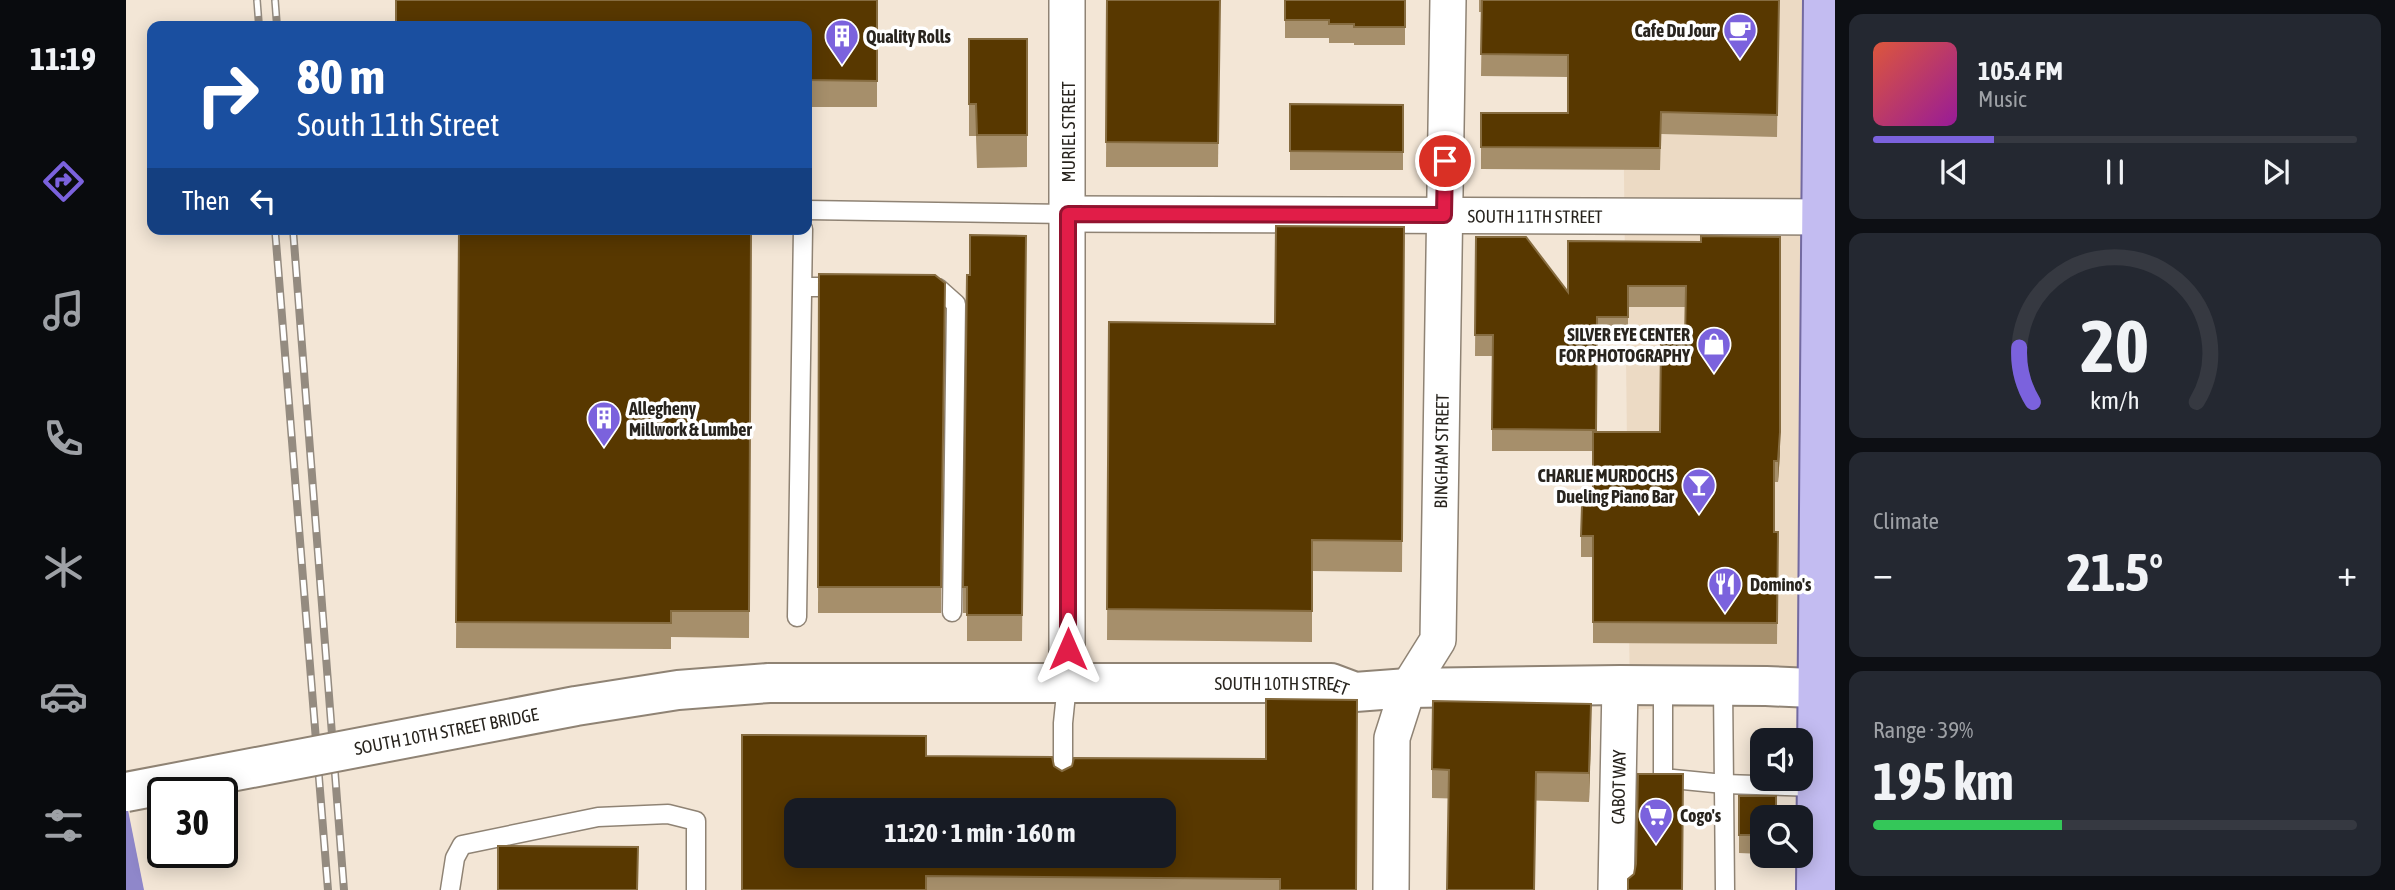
<!DOCTYPE html>
<html lang="en">
<head>
<meta charset="utf-8">
<style>
	body { margin:0; font-family:"Asap Condensed",sans-serif; background:#242831; color:#f1f3f6; height:100vh; display:flex; flex-direction:column; font-size:26px; white-space:nowrap }
	* { box-sizing:border-box; margin:0 }
	p { font-size:23px; color:#9ea1a6 }
	.icon { flex:none; width:38px; height:38px; fill:none; stroke:currentColor; stroke-width:2; stroke-linecap:round; stroke-linejoin:round }
	.map { position:relative; flex:1; overflow:hidden }
	.drawer { display:flex; flex-direction:column; gap:14px; padding:14px; background:#0d0f14; width:560px }
	.drawer>* { flex:none }
	.top-card { position:absolute; left:21px; top:21px; width:665px; height:214px; border-radius:14px; box-shadow:0 4px 18px #0003; background:#1a4fa0; color:#fff; overflow:hidden }
	.buttons { position:absolute; left:1624px; top:728px; display:grid; gap:14px }
	.buttons a { display:grid; place-items:center; width:63px; height:63px; border-radius:14px; background:#171b24; box-shadow:0 4px 18px #0003; font-size:35px }
	.speed { position:absolute; left:21px; top:777px; display:flex; gap:14px; font-size:35px; font-weight:700; text-align:center }
	.speed>* { display:grid; place-content:center; width:91px; height:91px; border-radius:50%; background:#171b24; box-shadow:0 4px 18px #0003; line-height:1 }
	.speed .limit { border:4px solid #111; border-radius:10px; background:#fff; color:#111 }
	.pin { position:absolute; display:grid; place-items:center; width:60px; height:60px; color:#fff; margin:-30px; border:4px solid #fff; border-radius:50%; box-shadow:0 2px 7px #0007 }
	.me { position:absolute; width:77px; margin:-38px; rotate:0deg; stroke-linejoin:round; filter:drop-shadow(0 0 5px #0008) }
	.turn { display:flex; align-items:center; gap:24px; height:147px; padding:0 35px; font-size:32px }
	.turn .icon { width:91px; height:91px; stroke-width:2.5 }
	.turn b { display:block; font-size:49px; line-height:60px }
	.then { display:flex; align-items:center; height:66px; padding:0 35px; background:#0003; gap:14px; font-size:26px }
	.big { font-size:52px; font-weight:700; line-height:1.1 }
	.drawer .card { flex:1; display:flex; flex-direction:column; justify-content:center; gap:10px; min-width:0; padding:0 24px; border-radius:14px; background:#242831 }
	.drawer .dial { align-items:center; gap:0 }
	.dial svg { height:182px; overflow:visible; fill:none; stroke:#363941; stroke-width:7; stroke-linecap:round; text-anchor:middle }
	.dial text { fill:#f1f3f6; stroke:none }
	.song { display:flex; align-items:center; gap:21px }
	.cover { width:84px; height:84px; border-radius:10px; background:linear-gradient(135deg,hsl(10 70% 55%),hsl(300 70% 35%)) }
	.played { height:7px; border-radius:4px; background:linear-gradient(90deg,#7b62dd 25%,#363941 25%) }
	.keys { display:flex; justify-content:space-around; direction:ltr }
	.heat { display:flex; justify-content:space-between; align-items:center; font-size:38px; direction:ltr }
	.charge { height:10px; border-radius:5px; background:linear-gradient(90deg,#34c759 39%,#363941 0) }
	.trip { position:absolute; left:658px; top:798px; width:392px; height:70px; border-radius:14px; background:#171b24; box-shadow:0 4px 18px #0003; font-weight:700; line-height:70px; text-align:center }
	main { display:flex; flex:1; min-height:0 }
	.menu { display:flex; flex-direction:column; width:126px; justify-content:space-around; align-items:center; background:#090b0e; color:#9ea1a6 }
	.menu .icon { width:49px; height:49px }
	.menu .current { color:#7b62dd }
	.menu b { font-size:32px; color:#f1f3f6 }
	.map>svg:first-child { display:block }
	.built { fill:#ecdac4 }
	.water { fill:#8f87ca }
	.lines { fill:none; stroke-linecap:round; stroke-linejoin:round }
	.service-casing { stroke:#8f8374; stroke-width:21 }
	.minor-casing { stroke:#8f8374; stroke-width:38 }
	.secondary-casing { stroke:#8f8374; stroke-width:42 }
	.primary-casing { stroke:#736aa1; stroke-width:42 }
	.service { stroke:#fff; stroke-width:18 }
	.minor { stroke:#fff; stroke-width:35 }
	.secondary { stroke:#fff; stroke-width:38 }
	.primary { stroke:#c3bcf1; stroke-width:38 }
	.rail-casing { stroke:#948b80; stroke-width:8 }
	.rail { stroke:#fff; stroke-width:5; stroke-dasharray:16; stroke-linecap:butt }
	.secondary-bridge-casing { stroke:#8f8374; stroke-width:42; stroke-linecap:butt }
	.secondary-bridge { stroke:#fff; stroke-width:38 }
	.wall { fill:#a68f6b; fill-rule:evenodd }
	.shaded-wall { fill:#866c40 }
	.building { fill:#583800; stroke:#866c40; stroke-width:2; fill-rule:evenodd }
	.route-casing { stroke:#92132f; stroke-width:18 }
	.route { stroke:#e11d48; stroke-width:12 }
	.labels { text-anchor:middle; dominant-baseline:central; stroke-width:7; stroke-linejoin:round; paint-order:stroke }
	.poi-label { font-size:18px; font-weight:bold; fill:#28241e; stroke:#fff; text-anchor:start }
	.street-label { font-size:18px; fill:#28241e; stroke:#fff }
</style>
</head>
<body>
<main>
<nav class="menu">
<b>11:19</b>
<svg class="icon current" aria-label="directions" viewBox="0 0 24 24"><path d="M12 3l9 9-9 9-9-9zM9 14v-3h6M13 9l2 2-2 2"/></svg>
<svg class="icon" aria-label="music" viewBox="0 0 24 24"><path d="M9 18V5l10-2v13"/><circle cx="6" cy="18" r="3"/><circle cx="16" cy="16" r="3"/></svg>
<svg class="icon" aria-label="phone" viewBox="0 0 24 24"><path d="M5 4h4l2 5-3 2q2 4 5 5l2-3 5 2v4C11 20 4 13 5 4z"/></svg>
<svg class="icon" aria-label="climate" viewBox="0 0 24 24"><path d="M12 3v18M4 7l16 10M4 17L20 7"/></svg>
<svg class="icon" aria-label="car" viewBox="0 0 24 24"><path d="M5 17H2v-5l4-1 3-4h7l3 4 3 1v5h-3M9 17h6M6 11h13"/><circle cx="7" cy="17" r="2"/><circle cx="17" cy="17" r="2"/></svg>
<svg class="icon" aria-label="filters" viewBox="0 0 24 24"><path d="M4 7h16M4 17h16"/><circle cx="9" cy="7" r="2"/><circle cx="15" cy="17" r="2"/></svg>
</nav>
<div class="map">
<svg width="1709" height="890" viewBox="0 0 1709 890">
	<rect width="100%" height="100%" fill="#f3e6d6"/>
	<polygon class="built" points="1496,0 1709,0 1709,699 1504,710"/>
	<polygon class="water" points="0,800 18,890 0,890"/>
	<g class="lines">
		<g class="service-casing">
			<g id="service">
				<polyline points="681,210 942,214"/>
				<polyline points="677,287 717,287"/>
				<polyline points="798,288 812,288 830,304 826,612"/>
				<polyline points="671,617 677,229"/>
				<polyline points="1537,685 1537,778 1598,784 1690,787"/>
				<polyline points="1597,686 1599,890"/>
				<polyline points="937,792 937,723 941,684"/>
				<polyline points="324,890 329,858 336,845 472,817 542,814 570,821 570,890"/>
			</g>
		</g>
		<g class="minor-casing">
			<g id="minor">
				<polyline points="941,0 941,684"/>
				<path id="s1" d="M942,214l767,3"/>
				<path id="s2" d="M1265,890l1,-152 16,-50 30,-48 10,-640"/>
				<path id="s3" d="M1490,890l4,-205"/>
			</g>
		</g>
		<g class="secondary-casing">
			<g id="secondary">
				<path id="s4" d="M643,683h562l24,9 53,-4 212,-3 146,1 69,3"/>
			</g>
		</g>
		<g class="primary-casing">
			<polyline id="primary" points="1690,890 1697,0"/>
		</g>
		<use href="#service" class="service"/>
		<use href="#minor" class="minor"/>
		<use href="#secondary" class="secondary"/>
		<use href="#primary" class="primary"/>
		<g class="rail-casing">
			<g id="rail">
				<polyline points="131,0 133,26"/>
				<polyline points="149,0 151,26"/>
				<polyline points="149,229 202,890"/>
				<polyline points="167,229 218,890"/>
			</g>
		</g>
		<use href="#rail" class="rail"/>
		<g class="secondary-bridge-casing">
			<g id="secondary-bridge">
				<path id="s5" d="M0,792l450,-86 102,-16 91,-7"/>
			</g>
		</g>
		<use href="#secondary-bridge" class="secondary-bridge"/>
	</g>
	<g class="wall">
		<polygon points="751,0 751,107 681,107 681,26"/>
		<polygon points="981,0 1094,0 1092,167 980,167"/>
		<polygon points="1159,0 1279,0 1279,45 1228,45 1228,43 1203,43 1203,38 1159,38"/>
		<polygon points="1353,0 1653,0 1651,137 1535,134 1534,170 1355,169 1355,113 1442,113 1442,77 1355,76 1356,12 1353,12"/>
		<polygon points="843,39 901,39 901,167 851,168 850,136 843,136"/>
		<polygon points="1164,104 1277,105 1277,170 1164,170"/>
		<polygon points="1278,227 1276,572 1186,571 1186,642 981,640 983,322 1149,324"/>
		<polygon points="333,231 625,233 623,638 545,637 545,649 330,648"/>
		<polygon points="900,236 896,641 841,641 841,613 837,613 837,587 844,275"/>
		<path d="M1350,237l92,55 133,-50 79,211 -2,29h-4v50h4l-1,112 -184,-1v-86h-12v-21l12,-30v-55h-101v-95h-17zM1502,307h58l-1,34 -25,91h-64l1,-94 31,1z"/>
		<polygon points="693,274 819,283 815,613 692,613"/>
		<polygon points="1465,732 1463,802 1306,798 1306,769"/>
		<polygon points="800,756 928,766 936,771 1230,890 616,890"/>
		<polygon points="1613,796 1636,817 1636,854 1613,853"/>
	</g>
	<g class="shaded-wall">
		<polygon points="1654,432 1654,453 1652,482 1652,461"/>
		<polygon points="1465,704 1465,732 1463,802 1463,773"/>
	</g>
	<g class="building">
		<polygon points="270,0 751,0 751,81 681,80 681,26 270,26"/>
		<polygon points="981,0 1094,0 1092,143 980,142"/>
		<polygon points="1159,0 1279,0 1279,27 1228,27 1228,24 1203,24 1203,20 1159,20"/>
		<polygon points="1356,0 1653,0 1651,115 1535,112 1534,148 1355,147 1355,113 1442,113 1442,55 1355,54"/>
		<polygon points="843,39 901,39 901,135 851,135 850,104 843,104"/>
		<polygon points="1164,104 1277,105 1277,152 1164,151"/>
		<polygon points="1150,226 1278,227 1276,541 1186,540 1186,611 981,609 983,322 1149,324"/>
		<polygon points="333,231 625,233 623,611 545,611 545,623 330,622"/>
		<polygon points="844,235 900,236 896,615 841,615 841,587 837,587 841,275 844,275"/>
		<polygon points="1575,236 1654,237 1654,432 1652,461 1648,461 1648,532 1652,532 1651,623 1467,622 1467,536 1455,536 1456,506 1467,506 1467,432 1534,432 1535,340 1559,341 1560,286 1502,286 1502,317 1471,317 1470,430 1366,429 1367,335 1349,335 1350,237 1400,237 1442,292 1442,241 1575,242"/>
		<polygon points="693,274 809,275 819,283 815,587 692,587"/>
		<path d="M1140,699l91,1 -1,190h-76v-11l-354,-3v14h-184v-155l184,1v20l126,1 2,9 8,5 10,-5 2,-8 192,1zM670,810h368v46h-368z"/>
		<polygon points="1307,701 1465,704 1463,773 1410,772 1408,890 1321,890 1323,770 1306,769"/>
		<polygon points="1512,774 1557,774 1556,890 1502,890 1502,879 1508,874 1510,864"/>
		<polygon points="1613,796 1650,796 1650,817 1636,817 1636,835 1613,835"/>
		<polygon points="372,846 512,847 511,890 372,890"/>
	</g>
	<g class="lines">
		<g class="route-casing">
			<polyline id="route" points="942,649 942,214 1318,215 1319,161"/>
		</g>
		<use href="#route" class="route"/>
	</g>
	<defs>
		<g id="cafe-pin" transform="scale(1.75)"><path d="M0 17L-7.5 6A9.5 9.5 0 1 1 7.5 6Z" fill="#7b62dd" stroke="#fff"/><path d="M-5.5-4.5H6V0H3Q3 3.5 0 3.5H-2.5Q-5.5 3.5-5.5 0ZM3-3.2v2h1.7v-2ZM-6 4.5H4V6H-6Z" fill="#fff"/></g>
		<g id="building-pin" transform="scale(1.75)"><path d="M0 17L-7.5 6A9.5 9.5 0 1 1 7.5 6Z" fill="#7b62dd" stroke="#fff"/><path d="M-4-6H4V6H1V3H-1V6H-4ZM-2.5-4.3h1.7v1.8h-1.7ZM.8-4.3h1.7v1.8H.8ZM-2.5-1h1.7V.8h-1.7ZM.8-1h1.7V.8H.8Z" fill="#fff"/></g>
		<g id="shop-pin" transform="scale(1.75)"><path d="M0 17L-7.5 6A9.5 9.5 0 1 1 7.5 6Z" fill="#7b62dd" stroke="#fff"/><path d="M-5-2.5h2.3a2.7 3.5 0 0 1 5.4 0H5L5.5 6h-11ZM-1.5-2.5h3a1.5 2.3 0 0 0-3 0Z" fill="#fff"/></g>
		<g id="bar-pin" transform="scale(1.75)"><path d="M0 17L-7.5 6A9.5 9.5 0 1 1 7.5 6Z" fill="#7b62dd" stroke="#fff"/><path d="M-6-5H6L.8 .8V4.5H3.5V6h-7V4.5H-.8V.8Z" fill="#fff"/></g>
		<g id="restaurant-pin" transform="scale(1.75)"><path d="M0 17L-7.5 6A9.5 9.5 0 1 1 7.5 6Z" fill="#7b62dd" stroke="#fff"/><path d="M-5-6h1v4h1v-4h1v4h1v-4h1v5L-1.5 .5V6h-2V.5L-5-1ZM5-6V6H3V1.5H1.5Q1.5-4 5-6Z" fill="#fff"/></g>
		<g id="supermarket-pin" transform="scale(1.75)"><path d="M0 17L-7.5 6A9.5 9.5 0 1 1 7.5 6Z" fill="#7b62dd" stroke="#fff"/><path d="M-6-5.5h2.5l.6 2H6L4.5 2H-2.5L-4.4-4H-6ZM-1.5 3.2a1.3 1.3 0 1 0 .1 0ZM3 3.2a1.3 1.3 0 1 0 .1 0Z" fill="#fff"/></g>
	</defs>
	<g fill-rule="evenodd">
		<use href="#cafe-pin" x="1614" y="30"/>
		<use href="#building-pin" x="716" y="36"/>
		<use href="#shop-pin" x="1588" y="344"/>
		<use href="#building-pin" x="478" y="418"/>
		<use href="#bar-pin" x="1573" y="485"/>
		<use href="#restaurant-pin" x="1599" y="584"/>
		<use href="#supermarket-pin" x="1530" y="815"/>
	</g>
	<g class="labels">
		<g class="poi-label">
			<text x="1590" y="30" text-anchor="end">Cafe Du Jour</text>
			<text x="740" y="36">Quality Rolls</text>
			<text x="1564" y="334" text-anchor="end">SILVER EYE CENTER<tspan x="1564" dy="21">FOR PHOTOGRAPHY</tspan></text>
			<text x="503" y="408">Allegheny<tspan x="503" dy="21">Millwork &amp; Lumber</tspan></text>
			<text x="1548" y="475" text-anchor="end">CHARLIE MURDOCHS<tspan x="1548" dy="21">Dueling Piano Bar</tspan></text>
			<text x="1624" y="584">Domino's</text>
			<text x="1554" y="815">Cogo's</text>
		</g>
		<g class="street-label">
			<text transform="translate(942 132) rotate(-90)">MURIEL STREET</text>
			<text stroke="none"><textPath href="#s1" startOffset="467">SOUTH 11TH STREET</textPath></text>
			<text stroke="none"><textPath href="#s2" startOffset="450">BINGHAM STREET</textPath></text>
			<text stroke="none"><textPath href="#s4" startOffset="513">SOUTH 10TH STREET</textPath></text>
			<text stroke="none"><textPath href="#s5" startOffset="326">SOUTH 10TH STREET BRIDGE</textPath></text>
			<text stroke="none"><textPath href="#s3" startOffset="103">CABOT WAY</textPath></text>
		</g>
	</g>
</svg>
<div class="buttons">
<a><svg class="icon" aria-label="sound" viewBox="0 0 24 24"><path d="M4 9h4l5-4v14l-5-4H4zM17 9q2 3 0 6"/></svg></a>
<a><svg class="icon" aria-label="search" viewBox="0 0 24 24"><circle cx="10" cy="10" r="6"/><path d="M15 15l6 6"/></svg></a>
</div>
<div class="speed"><div class="limit">30</div></div>
<div class="pin" style="left:1319px;top:161px;background:#d93025"><svg class="icon" aria-label="arrive" viewBox="0 0 24 24"><path d="M6 21V4h12l-3 4 3 4H6"/></svg></div>
<svg class="me" style="left:942px;top:649px" viewBox="-20 -20 40 40"><path d="M0-17L14 15 0 8-14 15z" fill="#e11d48" stroke="#fff" stroke-width="4"/></svg>
<div class="trip">11:20 · 1 min · 160 m</div>
<div class="top-card">
<div class="turn"><svg class="icon" aria-label="right" viewBox="0 0 24 24"><path d="M7 20v-9h11M14 6l5 5-5 5"/></svg><div><b>80 m</b>South 11th Street</div></div>
<div class="then">Then<svg class="icon" aria-label="left" viewBox="0 0 24 24"><path d="M17 20v-9H6M10 6l-5 5 5 5"/></svg></div>
</div>
</div>
<section class="drawer">
<div class="card">
<div class="song"><i class="cover"></i><div><b>105.4 FM</b><p>Music</p></div></div>
<div class="played"></div>
<div class="keys"><svg class="icon" aria-label="previous" viewBox="0 0 24 24"><path d="M18 5L8 12l10 7zM5 5v14"/></svg><svg class="icon" aria-label="pause" viewBox="0 0 24 24"><path d="M8 5v14M16 5v14"/></svg><svg class="icon" aria-label="next" viewBox="0 0 24 24"><path d="M6 5l10 7-10 7zM19 5v14"/></svg></div>
</div>
<div class="card dial"><svg viewBox="0 0 100 80">
<path d="M14 69A42 42 0 1 1 86 69"/>
<path d="M14 69A42 42 0 0 1 8 45" stroke="#7b62dd"/>
<text x="50" y="56" font-size="32" font-weight="700">20</text>
<text x="50" y="72" font-size="11">km/h</text>
</svg></div>
<div class="card"><p>Climate</p>
<div class="heat"><a>−</a><b class="big">21.5°</b><a>+</a></div>
</div>
<div class="card"><p>Range · 39%</p><b class="big">195 km</b><div class="charge"></div></div>
</section>
</main>
</body>
</html>
